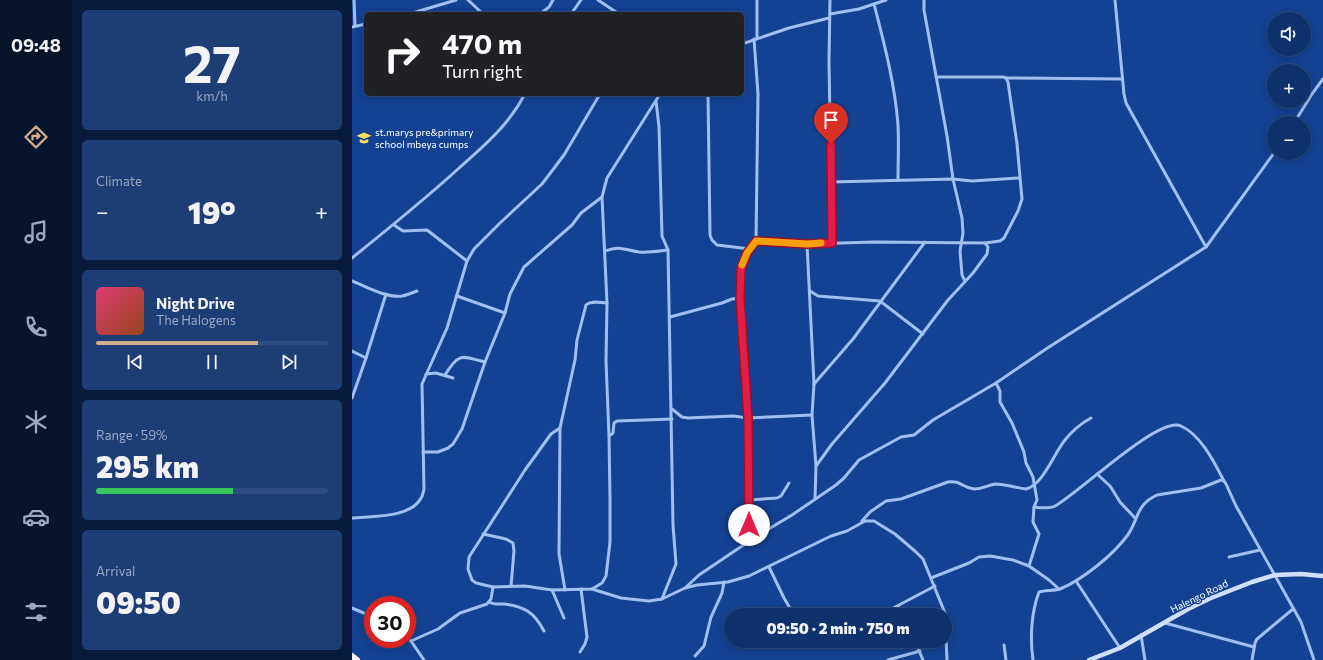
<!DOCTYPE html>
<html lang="en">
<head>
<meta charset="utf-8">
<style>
	body { margin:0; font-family:Commissioner,sans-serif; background:#1d3d75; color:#f1f3f6; height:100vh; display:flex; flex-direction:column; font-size:15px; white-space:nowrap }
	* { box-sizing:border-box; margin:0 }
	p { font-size:13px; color:#9ba9c2 }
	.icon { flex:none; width:22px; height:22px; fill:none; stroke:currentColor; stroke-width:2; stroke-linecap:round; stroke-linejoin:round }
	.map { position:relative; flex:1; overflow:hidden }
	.side { display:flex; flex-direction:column; gap:10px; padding:10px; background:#081b3c; width:280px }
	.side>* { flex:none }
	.guide { position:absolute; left:12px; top:12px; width:380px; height:84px; border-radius:6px; box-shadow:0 2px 10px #0003,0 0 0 1px #2f4c80; background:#202124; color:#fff; overflow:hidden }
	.fabs { position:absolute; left:915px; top:12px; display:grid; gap:8px }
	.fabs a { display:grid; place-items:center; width:44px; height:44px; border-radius:50%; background:#0f316d; box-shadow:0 2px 10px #0003,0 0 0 1px #2f4c80; font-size:20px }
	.speed { position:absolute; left:12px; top:596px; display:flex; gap:8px; font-size:20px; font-weight:700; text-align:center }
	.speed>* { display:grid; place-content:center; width:52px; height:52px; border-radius:50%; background:#0f316d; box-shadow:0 2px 10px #0003,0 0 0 1px #2f4c80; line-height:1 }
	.speed .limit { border:6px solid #d22; background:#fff; color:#111 }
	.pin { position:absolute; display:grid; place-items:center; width:34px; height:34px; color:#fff; margin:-41px -17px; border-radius:50% 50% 50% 0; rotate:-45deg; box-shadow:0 0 4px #0007 }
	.pin .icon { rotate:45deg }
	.me { position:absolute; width:44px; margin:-22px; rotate:0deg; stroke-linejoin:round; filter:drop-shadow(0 0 3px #0008) }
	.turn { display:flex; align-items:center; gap:14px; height:84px; padding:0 12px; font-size:18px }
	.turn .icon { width:52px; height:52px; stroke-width:2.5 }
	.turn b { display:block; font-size:28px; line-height:34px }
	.big { font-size:30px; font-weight:800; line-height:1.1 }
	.side .widget { flex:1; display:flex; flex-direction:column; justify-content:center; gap:6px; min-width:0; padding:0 14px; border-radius:6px; background:#1d3d75 }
	.side .dial { align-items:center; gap:0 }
	.dial b { font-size:52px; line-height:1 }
	.song { display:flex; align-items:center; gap:12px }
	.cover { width:48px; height:48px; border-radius:6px; background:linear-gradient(135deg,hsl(340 70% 55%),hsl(20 70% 35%)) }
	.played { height:4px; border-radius:2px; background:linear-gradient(90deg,#d6ab8b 70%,#2f4c80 70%) }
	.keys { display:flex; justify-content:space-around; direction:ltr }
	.heat { display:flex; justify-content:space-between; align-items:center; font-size:22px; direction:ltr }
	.charge { height:6px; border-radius:3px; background:linear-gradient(90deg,#34c759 59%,#2f4c80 0) }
	.trip { position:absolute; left:372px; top:608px; width:228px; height:40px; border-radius:20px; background:#0f316d; box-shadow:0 2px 10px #0003,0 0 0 1px #2f4c80; font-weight:800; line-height:40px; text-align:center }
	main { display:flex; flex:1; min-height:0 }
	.tab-bar { display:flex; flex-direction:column; width:72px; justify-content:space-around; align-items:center; background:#06142c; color:#9ba9c2 }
	.tab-bar .icon { width:28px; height:28px }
	.tab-bar .active { color:#d6ab8b }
	.tab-bar b { font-size:18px; color:#f1f3f6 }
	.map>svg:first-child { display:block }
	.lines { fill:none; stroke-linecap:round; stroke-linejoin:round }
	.street { stroke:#a1bff1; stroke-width:3 }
	.secondary { stroke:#cfdffc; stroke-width:4.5 }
	.highway { stroke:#fff; stroke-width:6 }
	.route-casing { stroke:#92132f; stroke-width:10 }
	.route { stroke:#e11d48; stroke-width:7 }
	.slow { stroke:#f59e0b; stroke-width:7 }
	.labels { text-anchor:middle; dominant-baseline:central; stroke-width:3; stroke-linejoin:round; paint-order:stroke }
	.poi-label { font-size:10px; fill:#fff; stroke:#144191; text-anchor:start }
	.street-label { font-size:10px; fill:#fff; stroke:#144191 }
</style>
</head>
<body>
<main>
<nav class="tab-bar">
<b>09:48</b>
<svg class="icon active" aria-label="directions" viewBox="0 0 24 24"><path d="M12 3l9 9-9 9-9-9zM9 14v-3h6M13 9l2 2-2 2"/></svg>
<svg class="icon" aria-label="music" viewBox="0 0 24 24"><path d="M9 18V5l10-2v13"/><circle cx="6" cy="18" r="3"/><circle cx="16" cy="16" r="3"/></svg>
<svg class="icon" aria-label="phone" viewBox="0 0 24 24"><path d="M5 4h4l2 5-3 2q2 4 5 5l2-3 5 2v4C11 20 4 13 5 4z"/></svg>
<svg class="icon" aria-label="climate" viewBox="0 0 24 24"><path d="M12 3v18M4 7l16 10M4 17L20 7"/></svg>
<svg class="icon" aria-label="car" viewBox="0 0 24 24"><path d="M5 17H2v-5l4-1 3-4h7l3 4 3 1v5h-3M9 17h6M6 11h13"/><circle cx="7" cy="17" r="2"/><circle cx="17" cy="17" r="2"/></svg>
<svg class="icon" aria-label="filters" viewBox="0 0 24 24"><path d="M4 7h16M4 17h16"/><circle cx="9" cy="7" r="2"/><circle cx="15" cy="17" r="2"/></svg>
</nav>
<section class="side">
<div class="widget dial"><b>27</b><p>km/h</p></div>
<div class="widget"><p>Climate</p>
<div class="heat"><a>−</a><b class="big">19°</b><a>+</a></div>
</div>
<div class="widget">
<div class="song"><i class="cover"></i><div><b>Night Drive</b><p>The Halogens</p></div></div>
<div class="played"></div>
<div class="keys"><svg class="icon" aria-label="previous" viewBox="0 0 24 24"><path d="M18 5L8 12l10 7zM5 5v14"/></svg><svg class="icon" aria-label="pause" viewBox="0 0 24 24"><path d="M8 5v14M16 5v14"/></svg><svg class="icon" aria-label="next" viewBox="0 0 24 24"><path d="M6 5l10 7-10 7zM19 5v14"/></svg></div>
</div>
<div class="widget"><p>Range · 59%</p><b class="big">295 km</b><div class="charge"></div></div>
<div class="widget"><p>Arrival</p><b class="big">09:50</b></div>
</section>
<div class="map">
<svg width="971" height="660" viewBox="0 0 971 660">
	<rect width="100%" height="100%" fill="#144191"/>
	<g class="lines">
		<g class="street">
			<polyline points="2,0 3,26"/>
			<polyline points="116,0 131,14"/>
			<polyline points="246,0 267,14"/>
			<polyline points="405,0 405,38"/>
			<polyline points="478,0 477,61 480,243"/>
			<polyline points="572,0 572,10 595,136 601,179 610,218 611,233 608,251 610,275 613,281"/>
			<polyline points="763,0 772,94 774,103 854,247"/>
			<path d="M522,4c10,39 21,80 24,121 1,18 0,37 0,55"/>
			<polyline points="57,14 104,0"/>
			<polyline points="188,14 197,7 201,0"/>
			<polyline points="219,14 229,0"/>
			<polyline points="478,14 507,9 534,0"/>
			<polyline points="0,27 14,24"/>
			<polyline points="390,44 437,28 477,18"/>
			<polyline points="654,78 770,79"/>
			<polyline points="356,94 358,235 360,240 365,245 398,249"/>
			<polyline points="304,101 307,127 310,236 316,250 321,525 324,564 310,599"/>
			<polyline points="942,123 960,94 971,79"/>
			<polyline points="479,182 601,179 620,181 667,178"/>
			<polyline points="42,225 51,231 75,230 115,261"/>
			<polyline points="404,241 455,244 523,242 633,243 648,241 652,238 666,211 670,199 665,144 656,82 654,78 651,77 584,77"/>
			<polyline points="455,244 462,384 460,415 464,466 463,499"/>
			<path d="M253,251c16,-6 19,-1 34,1 10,1 20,-1 29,-2"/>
			<path d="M0,258c36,-29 72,-58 106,-89 26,-23 50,-43 67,-75"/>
			<path d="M0,281c15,6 34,17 50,15 5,-1 10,-3 15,-5"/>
			<polyline points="458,291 466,296 528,301 571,334"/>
			<polyline points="105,296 153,313"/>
			<polyline points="318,317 370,303 380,299 388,298"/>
			<polyline points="0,351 14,358"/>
			<polyline points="74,374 84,373 101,378"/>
			<path d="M93,375c14,-23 17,-19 40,-13"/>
			<polyline points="644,383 648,391 648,402 660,423 672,452 674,463 681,477 685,500 682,507 681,522 687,534 677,566"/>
			<polyline points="462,384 501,339 573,242"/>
			<polyline points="0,398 14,358 34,294"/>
			<polyline points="320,409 330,417 336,418 381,416 396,418 460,415"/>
			<polyline points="208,428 199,434 173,470 117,557 116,569 120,580 124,583 141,587 173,586 200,590 240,589 250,583 254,576 258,542 258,499 257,436 254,361 255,303 250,197 255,178 308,94"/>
			<polyline points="257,436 261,433 262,423 265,421 320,419"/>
			<polyline points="71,452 86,452 96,448 101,444 110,429 133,362 153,313 158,294 172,267 220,225 229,213 250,197"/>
			<polyline points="464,466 480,444 533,383 596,300 621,273 635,254 636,247 633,243"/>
			<polyline points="745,474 758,486 768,502 783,518"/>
			<polyline points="397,500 425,498 429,496 437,483"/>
			<path d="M682,507c7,1 15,2 21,-1 23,-12 104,-91 126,-80 20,9 33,36 43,55"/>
			<path d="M0,518c20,-2 59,0 69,-20 2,-2 2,-6 3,-9l-2,-105 25,-56 20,-67 7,-12 26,-26 42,-39 22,-29 36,-61"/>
			<path d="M510,521l8,-9 16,-11 15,-2 47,-17c13,-2 14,6 26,7 10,0 14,-4 21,-5 11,0 21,4 31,5 17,-4 28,-36 39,-49 7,-9 15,-16 26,-22"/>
			<polyline points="131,534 154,539 161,543 162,551 159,586"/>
			<polyline points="395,542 440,515 484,485 492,478 507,460 549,437 562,435 581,420 644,383 697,347 854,247 922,153"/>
			<polyline points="877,557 908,550"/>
			<polyline points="417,567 432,598 442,615"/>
			<polyline points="579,578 617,563 627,557 638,556 661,560 677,566 697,580 707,589"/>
			<polyline points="724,581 768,648"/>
			<polyline points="333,588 347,575 393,544 397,537 396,418 388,298 389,269 395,253 404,241 406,94 402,39"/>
			<polyline points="240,589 269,598 297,601 310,599 333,588 345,585 376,582 397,576 479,536 495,531 513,521 522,521 543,534 564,552 571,559 593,613 595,630 594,637 595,660"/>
			<polyline points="200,590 212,618"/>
			<path d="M213,590l-6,-36 1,-126 15,-68 2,-20 9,-35c5,-5 15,-2 21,-2"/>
			<path d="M137,602c5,3 10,2 16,2 20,3 29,8 39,27"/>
			<polyline points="546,606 549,615"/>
			<polyline points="0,608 21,617"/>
			<polyline points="528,615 583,586"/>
			<polyline points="813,623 902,647"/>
			<polyline points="789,635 793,660"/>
			<polyline points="55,638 59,641 72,660"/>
			<polyline points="59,641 86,629 108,613 135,604 139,599 141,587"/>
			<polyline points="563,641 571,660"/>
			<polyline points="475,643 478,641"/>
			<polyline points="652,645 654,660"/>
			<polyline points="228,652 233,644 235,637 229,589"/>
			<polyline points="343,656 352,646 359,617 370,593 372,582"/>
			<polyline points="536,660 568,651"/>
			<path d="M681,660c-3,-21 -2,-47 6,-68 7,-2 14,-1 21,-3 22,-9 53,-34 67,-53 12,-16 8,-31 30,-41l44,-7 20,-8 3,1 2,3 10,22 65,116 13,38"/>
			<polyline points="900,660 903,643 905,639 941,609"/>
		</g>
		<polyline class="secondary" points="737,660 768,648 836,609 859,598 900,582 923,575 949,574 971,576"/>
		<polyline class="highway" points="0,656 5,660"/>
	</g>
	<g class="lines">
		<g class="route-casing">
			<polyline id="route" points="397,525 396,418 388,298 389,269 395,253 404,241 455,244 480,243 479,144"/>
		</g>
		<use href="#route" class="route"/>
		<polyline class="slow" points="390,265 395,253 404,241 455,244 469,243"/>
	</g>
	<defs>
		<g id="school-bare" transform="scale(1.08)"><path d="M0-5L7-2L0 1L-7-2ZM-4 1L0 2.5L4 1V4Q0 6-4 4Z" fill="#ffdd61" stroke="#144191" stroke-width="2.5" paint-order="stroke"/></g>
	</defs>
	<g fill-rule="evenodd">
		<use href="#school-bare" x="12" y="138"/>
	</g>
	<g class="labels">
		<g class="poi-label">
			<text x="23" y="132">st.marys pre&amp;primary<tspan x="23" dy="12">school mbeya cumps</tspan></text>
		</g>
		<g class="street-label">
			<text transform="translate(847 596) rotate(-26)">Halengo Road</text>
		</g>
	</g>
</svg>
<div class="fabs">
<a><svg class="icon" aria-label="sound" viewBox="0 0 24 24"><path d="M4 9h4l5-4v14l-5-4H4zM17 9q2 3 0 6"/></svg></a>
<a>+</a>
<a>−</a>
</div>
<div class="speed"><div class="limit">30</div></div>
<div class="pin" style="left:479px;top:144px;background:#d93025"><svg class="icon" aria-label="arrive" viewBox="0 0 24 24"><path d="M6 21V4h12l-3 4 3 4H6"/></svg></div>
<svg class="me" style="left:397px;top:525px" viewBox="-20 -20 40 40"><circle r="19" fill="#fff"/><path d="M0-13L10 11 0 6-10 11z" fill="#e11d48"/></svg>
<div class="trip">09:50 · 2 min · 750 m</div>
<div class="guide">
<div class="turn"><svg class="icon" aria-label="right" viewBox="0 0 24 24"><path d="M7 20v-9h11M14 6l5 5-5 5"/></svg><div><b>470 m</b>Turn right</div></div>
</div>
</div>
</main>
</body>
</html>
